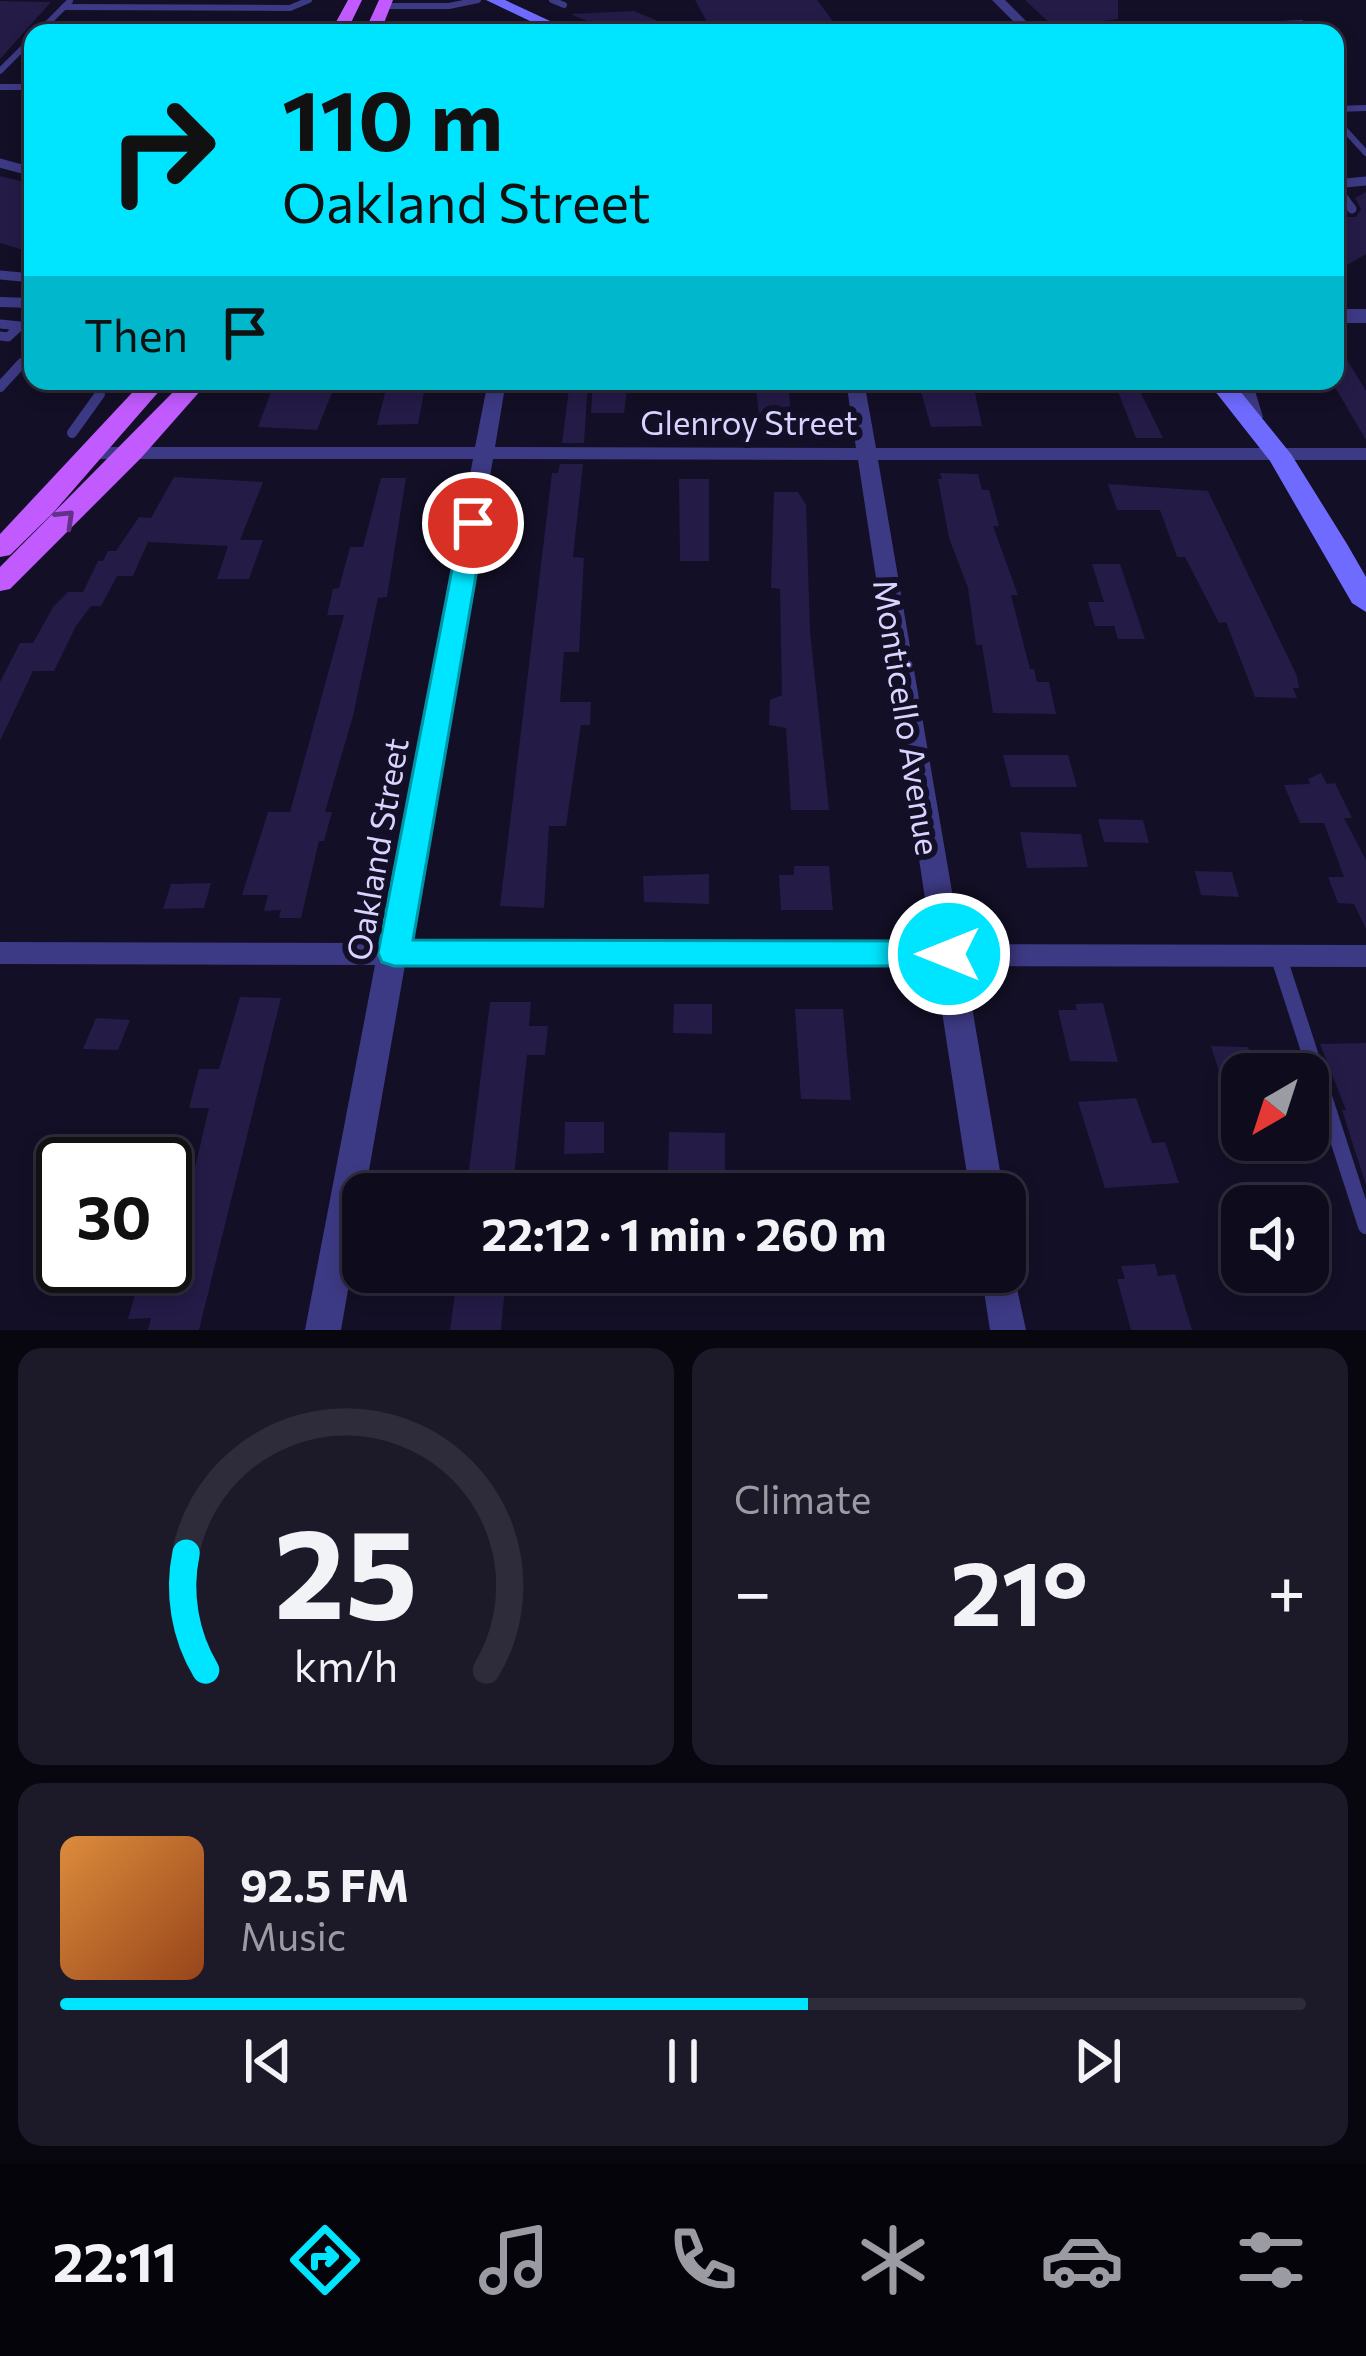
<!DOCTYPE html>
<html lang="en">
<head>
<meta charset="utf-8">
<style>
	body { margin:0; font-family:Commissioner,sans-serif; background:#1c1929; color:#f1f3f6; height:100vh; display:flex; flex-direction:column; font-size:45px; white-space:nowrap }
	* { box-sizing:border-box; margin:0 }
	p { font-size:39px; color:#9b9ba3 }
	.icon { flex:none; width:66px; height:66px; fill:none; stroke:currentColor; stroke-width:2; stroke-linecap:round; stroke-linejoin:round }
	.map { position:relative; height:1330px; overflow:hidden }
	.panel { display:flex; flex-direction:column; gap:18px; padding:18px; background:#08060f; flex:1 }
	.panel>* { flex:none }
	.top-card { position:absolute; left:24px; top:24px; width:1320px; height:366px; border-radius:24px; box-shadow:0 6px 18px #0003,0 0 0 3px #2e2b3b; background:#00e5ff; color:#111; overflow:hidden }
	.needle { width:78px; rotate:219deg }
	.buttons { position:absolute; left:1221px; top:1053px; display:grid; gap:24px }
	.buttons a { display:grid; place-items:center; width:108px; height:108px; border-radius:24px; background:#0e0b1c; box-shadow:0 6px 18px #0003,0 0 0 3px #2e2b3b; font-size:60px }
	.speed { position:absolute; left:36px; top:1137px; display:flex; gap:24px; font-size:60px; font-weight:700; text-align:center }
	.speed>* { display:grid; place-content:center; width:156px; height:156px; border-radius:50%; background:#0e0b1c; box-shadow:0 6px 18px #0003,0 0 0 3px #2e2b3b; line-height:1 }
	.speed .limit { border:6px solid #111; border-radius:18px; background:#fff; color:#111 }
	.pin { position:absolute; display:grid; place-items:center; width:102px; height:102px; color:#fff; margin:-51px; border:6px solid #fff; border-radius:50%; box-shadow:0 3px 12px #0007 }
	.me { position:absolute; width:132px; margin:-66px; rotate:270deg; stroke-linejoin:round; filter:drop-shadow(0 0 9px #0008) }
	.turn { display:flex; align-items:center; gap:42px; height:252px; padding:0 60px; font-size:54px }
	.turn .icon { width:156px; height:156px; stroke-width:2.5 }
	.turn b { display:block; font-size:84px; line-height:102px }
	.then { display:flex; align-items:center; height:114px; padding:0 60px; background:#0003; gap:24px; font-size:45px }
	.big { font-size:90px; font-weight:700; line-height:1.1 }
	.panel .widget { flex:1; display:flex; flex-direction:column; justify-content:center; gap:18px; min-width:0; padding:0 42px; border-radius:24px; background:#1c1929 }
	.panel .dial { align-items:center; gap:0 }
	.dial svg { height:312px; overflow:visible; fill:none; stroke:#2e2b3b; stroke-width:7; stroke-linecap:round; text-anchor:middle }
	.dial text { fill:#f1f3f6; stroke:none }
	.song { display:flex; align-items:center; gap:36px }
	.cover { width:144px; height:144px; border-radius:18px; background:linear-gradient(135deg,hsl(30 70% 55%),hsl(20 70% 35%)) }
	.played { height:12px; border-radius:6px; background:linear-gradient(90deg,#00e5ff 60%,#2e2b3b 60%) }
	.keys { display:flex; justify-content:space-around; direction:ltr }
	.heat { display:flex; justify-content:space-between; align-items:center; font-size:66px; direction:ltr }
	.panel .tiles { flex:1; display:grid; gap:18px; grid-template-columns:1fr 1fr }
	.widget:last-child { grid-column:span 2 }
	.trip { position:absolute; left:342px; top:1173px; width:684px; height:120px; border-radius:24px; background:#0e0b1c; box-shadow:0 6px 18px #0003,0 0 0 3px #2e2b3b; font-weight:700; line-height:120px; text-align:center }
	.menu { display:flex; height:192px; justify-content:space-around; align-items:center; background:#06040b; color:#9b9ba3 }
	.menu .icon { width:84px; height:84px }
	.menu .on { color:#00e5ff }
	.menu b { font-size:54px; color:#f1f3f6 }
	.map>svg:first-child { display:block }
	.building { fill:#241b47 }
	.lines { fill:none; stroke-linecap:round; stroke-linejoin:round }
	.service-far3 { stroke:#3d3a85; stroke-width:6 }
	.service-far2 { stroke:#3d3a85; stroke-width:9 }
	.service-far1 { stroke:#3d3a85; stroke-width:10 }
	.service { stroke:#3d3a85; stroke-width:16 }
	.minor { fill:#3d3a85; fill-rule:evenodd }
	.tertiary { fill:#3d3a85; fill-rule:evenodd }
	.secondary { fill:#6f6bff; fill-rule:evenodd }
	.primary { fill:#c25bff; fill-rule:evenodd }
	.oneway { stroke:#623188 }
	.route { fill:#00e5ff; stroke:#0095a6; stroke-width:3 }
	.labels { text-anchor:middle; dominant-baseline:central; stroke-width:12; stroke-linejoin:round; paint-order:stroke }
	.street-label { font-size:33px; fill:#d9d4ff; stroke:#130f26 }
</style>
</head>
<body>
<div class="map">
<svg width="1366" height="1330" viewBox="0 0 1366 1330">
	<rect width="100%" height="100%" fill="#130f26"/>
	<g class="building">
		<polygon points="695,0 817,0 842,33 713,33"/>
		<polygon points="1025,0 1118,0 1118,19 1055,28"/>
		<polygon points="0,1 51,2 0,59"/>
		<polygon points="634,11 687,33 616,33 570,14"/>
		<polygon points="0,176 33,184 33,253 0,243"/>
		<polygon points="1366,192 1366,254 1335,272 1335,210 1340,207 1347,217 1356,217 1361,209 1355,198"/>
		<polygon points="1335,340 1366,391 1366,440 1335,387"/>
		<polygon points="275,381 301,381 298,390 333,390 317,430 258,427"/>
		<polygon points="388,381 426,381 418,424 377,425"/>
		<polygon points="570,381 588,381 584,443 562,443"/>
		<polygon points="593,381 628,381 624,413 591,413"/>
		<polygon points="755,381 788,381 792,424 760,424"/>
		<polygon points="918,381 954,381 955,389 974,388 982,426 931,427"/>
		<polygon points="1114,381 1135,381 1163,438 1136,438"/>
		<polygon points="560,464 583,464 573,557 584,558 579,652 564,652 560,702 591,702 590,725 581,725 566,826 549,826 544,908 500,906 552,473 558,473"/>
		<polygon points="940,473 978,474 982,490 989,490 999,526 993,526 1018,595 1011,595 1030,669 1034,669 1037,682 1049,682 1056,714 993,713 982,645 976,645 968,588 949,538 938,479 942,479"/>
		<polygon points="174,477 263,482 240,540 263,540 249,579 217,579 228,546 148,542 133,576 117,576 101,606 91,606 76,626 54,671 33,671 0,741 0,682 20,643 33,643 53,607 68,592 83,592 98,561 103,561 108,551 116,551 139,517 151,518"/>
		<polygon points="381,478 406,478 387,597 378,598 353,716 325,812 332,812 324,841 319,841 301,918 279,918 281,910 264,911 268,895 242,895 268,812 290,812 344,615 327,615 333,589 339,588 350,547 363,547"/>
		<polygon points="679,479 709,479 709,561 680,561"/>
		<polygon points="1108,484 1208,491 1297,676 1299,688 1293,688 1297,698 1255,697 1226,622 1219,623 1185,557 1177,557 1160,510 1117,510"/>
		<polygon points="774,492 798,492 806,505 810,631 829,810 791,810 786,728 769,725 770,700 782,695 780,589 771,588"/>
		<polygon points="1092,564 1120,564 1145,639 1118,639 1114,626 1095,626 1088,602 1104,602"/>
		<polygon points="1003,755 1068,755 1077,787 1011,787"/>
		<polygon points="1321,773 1327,784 1335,783 1352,818 1344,818 1366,860 1366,929 1354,904 1338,903 1328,877 1344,877 1324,823 1300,823 1284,785 1310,784 1308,779"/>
		<polygon points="1098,819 1143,820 1149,843 1104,842"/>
		<polygon points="1020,832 1081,834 1088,867 1027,868"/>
		<polygon points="794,866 829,866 833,910 781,910 779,875 794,875"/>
		<polygon points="1195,871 1232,872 1239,897 1201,895"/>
		<polygon points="709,874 709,904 644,902 643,876"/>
		<polygon points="211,883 204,908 163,909 171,884"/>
		<polygon points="240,997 281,998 199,1330 148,1330 151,1318 128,1319 138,1284 163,1284 178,1230 181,1210 165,1210 165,1171 195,1167 209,1108 189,1108 199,1069 219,1069"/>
		<polygon points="490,1002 531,1002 529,1026 548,1026 545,1055 527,1055 512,1194 466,1194"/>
		<polygon points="1103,1003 1118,1062 1070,1061 1058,1010 1077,1010 1075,1004"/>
		<polygon points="674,1004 712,1004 712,1034 673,1033"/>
		<polygon points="795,1009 843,1009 851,1100 801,1099"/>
		<polygon points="96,1018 130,1020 118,1050 83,1049"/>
		<polygon points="1366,1043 1366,1185 1342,1110 1346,1110 1320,1044"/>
		<polygon points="1211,1046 1248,1047 1257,1074 1242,1074 1242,1084 1223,1084"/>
		<polygon points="1136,1098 1152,1143 1165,1142 1179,1183 1105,1188 1078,1102"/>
		<polygon points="565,1122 604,1122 604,1153 564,1154"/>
		<polygon points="669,1132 725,1133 725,1176 668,1175"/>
		<polygon points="1155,1264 1158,1276 1175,1274 1192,1330 1131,1330 1117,1279 1125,1279 1121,1266"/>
		<polygon points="59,1266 103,1266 94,1290 50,1288"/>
		<polygon points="456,1286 505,1286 501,1330 450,1330"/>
	</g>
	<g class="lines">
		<g class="service-far3">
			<polyline points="552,0 564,5"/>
			<polyline points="384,6 449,6 478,0"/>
			<polyline points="64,7 290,8 309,0"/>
			<polyline points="38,33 70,1"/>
			<polyline points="0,71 33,38"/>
			<polyline points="0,87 33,87"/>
			<polyline points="1335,109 1366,108"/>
			<polyline points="1335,119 1366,153"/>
		</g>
		<g class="service-far2">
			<polyline points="0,163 33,172"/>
			<polyline points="1335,184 1366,181"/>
			<polyline points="1335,186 1352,209"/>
			<polyline points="0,275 33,278"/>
			<polyline points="0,324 20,326 8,337 0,336"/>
			<polyline points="20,366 27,358"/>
		</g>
		<g class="service-far1">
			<polyline points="0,387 22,363"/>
			<polyline points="72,433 100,394"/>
		</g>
		<polyline class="service" points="1278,955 1366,1226"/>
		<g class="minor">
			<polygon points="992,0 1005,0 1038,33 1025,33"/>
			<polygon points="1303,20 1299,27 1093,33 1099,29"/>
			<polygon points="0,297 33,298 33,308 0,307"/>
			<path d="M488,381h18l-11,66 361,1 -10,-67h18l12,67h490v12h-488l83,484 405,1v22l-401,-1 39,228h-34l-35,-228 -530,-1 -64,365h-36l70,-365 -375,-1v-22l379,1 94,-484h-379l-10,-6 10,-6h381zM493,459l365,1 74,484 -523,-1z"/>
			<polygon points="1234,381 1252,381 1263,417 1260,421 1253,423 1243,417"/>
			<polygon points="1005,1258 1011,1261 1026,1330 990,1330 981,1272 1005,1272"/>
		</g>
		<rect class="tertiary" x="1335" y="309" width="31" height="14"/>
		<g class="secondary">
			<polygon points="486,0 505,0 576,33 555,33"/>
			<polygon points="1207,381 1232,381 1291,454 1347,544 1366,577 1366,612 1352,603 1270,461"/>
		</g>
		<g class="primary">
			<polygon points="348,0 362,0 346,33 330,33"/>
			<polygon points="379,0 393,0 380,33 364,33"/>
			<polygon points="143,381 168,381 53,513 10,555 0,557 0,534"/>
			<polygon points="184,381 209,381 141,458 10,589 0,591 0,567"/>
		</g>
	</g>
	<defs><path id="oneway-chevron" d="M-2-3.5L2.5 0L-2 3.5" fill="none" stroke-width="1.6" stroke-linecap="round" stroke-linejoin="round" transform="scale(3)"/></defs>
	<use class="oneway" href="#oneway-chevron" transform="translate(66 518) rotate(-44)"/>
	<polygon class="route" points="473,516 485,523 413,940 949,941 960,945 965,954 960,963 949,966 394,966 382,962 378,953 461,523"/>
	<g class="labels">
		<g class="street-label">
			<text x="749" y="421">Glenroy Street</text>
			<text transform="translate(908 717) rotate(81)">Monticello Avenue</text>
			<text transform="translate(376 849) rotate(-80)">Oakland Street</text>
		</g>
	</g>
</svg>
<div class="buttons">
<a><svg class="needle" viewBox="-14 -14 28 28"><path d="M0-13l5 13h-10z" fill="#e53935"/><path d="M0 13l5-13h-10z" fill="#9b9ba3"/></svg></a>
<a><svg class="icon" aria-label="sound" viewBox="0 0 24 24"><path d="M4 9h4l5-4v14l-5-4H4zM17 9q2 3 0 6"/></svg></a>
</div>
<div class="speed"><div class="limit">30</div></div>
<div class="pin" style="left:473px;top:523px;background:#d93025"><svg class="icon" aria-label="arrive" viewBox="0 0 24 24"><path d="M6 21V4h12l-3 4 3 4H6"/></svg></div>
<svg class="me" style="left:949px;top:954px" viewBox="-20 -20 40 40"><circle r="17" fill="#00e5ff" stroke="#fff" stroke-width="3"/><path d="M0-11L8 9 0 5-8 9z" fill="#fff"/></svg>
<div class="trip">22:12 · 1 min · 260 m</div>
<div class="top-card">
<div class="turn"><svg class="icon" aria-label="right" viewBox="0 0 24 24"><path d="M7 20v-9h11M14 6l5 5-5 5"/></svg><div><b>110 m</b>Oakland Street</div></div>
<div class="then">Then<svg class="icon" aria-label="arrive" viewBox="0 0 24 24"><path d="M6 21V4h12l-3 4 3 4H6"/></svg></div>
</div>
</div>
<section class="panel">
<div class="tiles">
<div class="widget dial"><svg viewBox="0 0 100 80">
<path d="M14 69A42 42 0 1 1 86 69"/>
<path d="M14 69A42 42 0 0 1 9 39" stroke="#00e5ff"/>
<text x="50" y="56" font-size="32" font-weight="700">25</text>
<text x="50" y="72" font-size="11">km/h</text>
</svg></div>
<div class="widget"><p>Climate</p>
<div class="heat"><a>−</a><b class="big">21°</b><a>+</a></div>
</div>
<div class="widget">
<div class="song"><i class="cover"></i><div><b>92.5 FM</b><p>Music</p></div></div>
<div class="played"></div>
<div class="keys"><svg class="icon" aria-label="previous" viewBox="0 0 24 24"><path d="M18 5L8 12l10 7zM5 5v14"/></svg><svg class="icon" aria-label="pause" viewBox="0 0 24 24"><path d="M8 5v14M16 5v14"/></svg><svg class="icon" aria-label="next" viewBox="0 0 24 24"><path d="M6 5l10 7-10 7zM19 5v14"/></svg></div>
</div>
</div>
</section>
<nav class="menu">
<b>22:11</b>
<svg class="icon on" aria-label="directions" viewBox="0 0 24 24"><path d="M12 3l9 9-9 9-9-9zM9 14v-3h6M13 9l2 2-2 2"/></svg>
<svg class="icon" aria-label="music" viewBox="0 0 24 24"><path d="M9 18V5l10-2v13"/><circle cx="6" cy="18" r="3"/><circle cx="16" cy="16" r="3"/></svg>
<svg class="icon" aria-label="phone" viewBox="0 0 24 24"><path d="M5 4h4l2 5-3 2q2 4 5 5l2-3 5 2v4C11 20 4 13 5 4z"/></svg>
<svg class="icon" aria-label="climate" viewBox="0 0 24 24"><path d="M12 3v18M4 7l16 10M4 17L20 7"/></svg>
<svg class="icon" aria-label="car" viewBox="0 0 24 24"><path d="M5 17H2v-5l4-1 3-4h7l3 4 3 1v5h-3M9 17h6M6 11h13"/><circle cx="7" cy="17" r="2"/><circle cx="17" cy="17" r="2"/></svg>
<svg class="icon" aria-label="filters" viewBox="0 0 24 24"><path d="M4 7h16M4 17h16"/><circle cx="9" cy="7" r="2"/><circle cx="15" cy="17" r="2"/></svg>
</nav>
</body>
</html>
